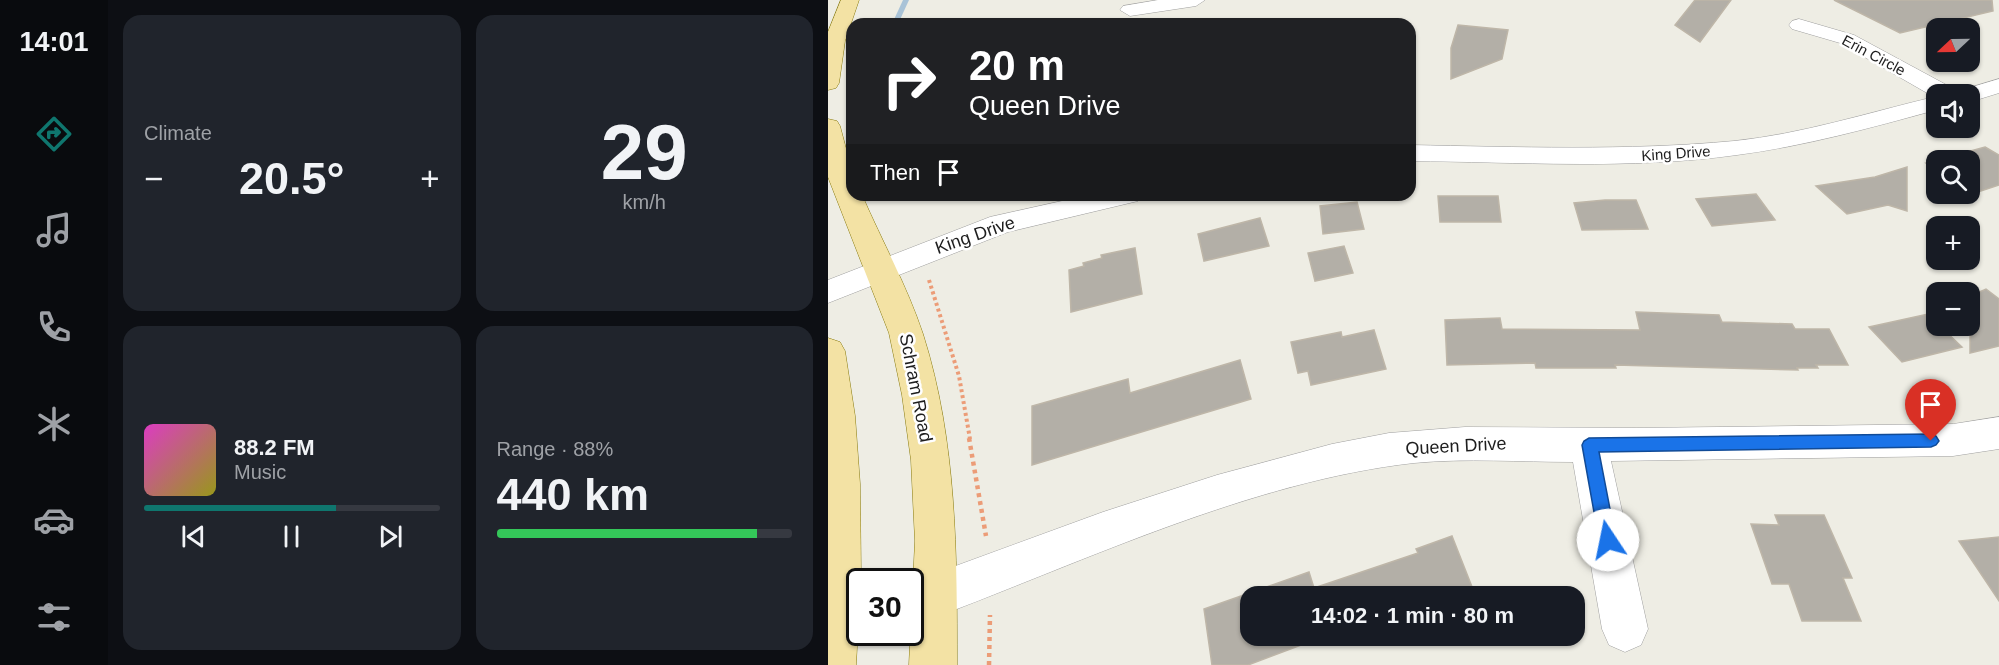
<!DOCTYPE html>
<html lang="en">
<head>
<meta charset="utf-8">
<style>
	body { margin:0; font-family:Arial,sans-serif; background:#20242c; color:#f1f3f6; height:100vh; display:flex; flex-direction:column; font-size:22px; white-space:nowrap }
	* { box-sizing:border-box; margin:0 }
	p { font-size:20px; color:#9ea1a6 }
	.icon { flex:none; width:33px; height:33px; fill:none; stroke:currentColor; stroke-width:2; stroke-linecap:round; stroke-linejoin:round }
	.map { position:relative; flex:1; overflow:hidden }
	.side { display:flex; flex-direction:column; gap:15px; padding:15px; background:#0d0f14; width:720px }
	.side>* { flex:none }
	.banner { position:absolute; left:18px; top:18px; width:570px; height:183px; border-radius:18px; box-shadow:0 2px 4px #0004; background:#202124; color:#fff; overflow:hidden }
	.needle { width:39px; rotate:248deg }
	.tools { position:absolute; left:1098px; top:18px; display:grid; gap:12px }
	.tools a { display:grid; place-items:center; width:54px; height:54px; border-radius:12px; background:#171b24; box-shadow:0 2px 4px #0004; font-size:30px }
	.speed { position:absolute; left:18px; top:568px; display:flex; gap:12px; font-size:30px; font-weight:700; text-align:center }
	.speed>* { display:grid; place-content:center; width:78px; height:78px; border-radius:50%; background:#171b24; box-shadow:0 2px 4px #0004; line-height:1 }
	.speed .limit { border:3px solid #111; border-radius:9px; background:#fff; color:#111 }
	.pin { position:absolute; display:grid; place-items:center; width:51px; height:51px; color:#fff; margin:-62px -26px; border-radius:50% 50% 50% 0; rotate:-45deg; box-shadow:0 0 6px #0007 }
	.pin .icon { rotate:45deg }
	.me { position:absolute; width:66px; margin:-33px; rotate:349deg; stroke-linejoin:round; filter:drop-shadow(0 0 4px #0008) }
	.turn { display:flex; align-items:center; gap:21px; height:126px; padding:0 24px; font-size:27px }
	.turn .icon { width:78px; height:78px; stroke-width:2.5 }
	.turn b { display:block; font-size:42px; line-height:51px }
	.then { display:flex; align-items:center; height:57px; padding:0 24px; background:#0003; gap:12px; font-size:22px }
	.big { font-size:45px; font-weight:600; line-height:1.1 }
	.side .widget { flex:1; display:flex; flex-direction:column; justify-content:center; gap:9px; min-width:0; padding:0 21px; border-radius:18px; background:#20242c }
	.side .dial { align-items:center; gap:0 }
	.dial b { font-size:78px; line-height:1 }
	.song { display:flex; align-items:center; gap:18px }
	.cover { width:72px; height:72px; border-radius:9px; background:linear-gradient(135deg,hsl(310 70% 55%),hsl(60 70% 35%)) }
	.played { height:6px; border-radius:3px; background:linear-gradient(90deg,#0f766e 65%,#363941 65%) }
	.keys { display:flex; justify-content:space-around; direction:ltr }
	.heat { display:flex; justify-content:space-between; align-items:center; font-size:33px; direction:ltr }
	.charge { height:9px; border-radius:4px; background:linear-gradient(90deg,#34c759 88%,#363941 0) }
	.side .tiles { flex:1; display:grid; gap:15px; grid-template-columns:repeat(2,1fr) }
	.trip { position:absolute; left:412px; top:586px; width:345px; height:60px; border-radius:18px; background:#171b24; box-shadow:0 2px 4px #0004; font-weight:600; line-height:60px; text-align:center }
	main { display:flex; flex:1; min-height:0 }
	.tab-bar { display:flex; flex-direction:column; width:108px; justify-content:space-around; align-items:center; background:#090b0e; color:#9ea1a6 }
	.tab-bar .icon { width:42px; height:42px }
	.tab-bar .current { color:#0f766e }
	.tab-bar b { font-size:27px; color:#f1f3f6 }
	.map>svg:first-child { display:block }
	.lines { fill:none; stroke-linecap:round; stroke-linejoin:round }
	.stream { fill:#a9c3d7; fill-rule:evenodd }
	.building { fill:#b3afa7; stroke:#beb6a8; stroke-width:1.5 }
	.minor-casing { stroke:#9f9f9f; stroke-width:1 }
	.major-casing { stroke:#897b0e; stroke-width:1 }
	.path-far1 { stroke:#ec9c77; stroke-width:4; stroke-dasharray:3 3; stroke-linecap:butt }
	.path { stroke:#ec9c77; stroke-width:4.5; stroke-dasharray:4 4; stroke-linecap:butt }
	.minor { fill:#fff; fill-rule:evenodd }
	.major { fill:#f3e2a4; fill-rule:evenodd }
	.route { fill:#1a73e8; stroke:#114b97; stroke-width:1.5 }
	.labels { text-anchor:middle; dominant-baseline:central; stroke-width:5; stroke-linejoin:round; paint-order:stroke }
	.far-street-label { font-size:15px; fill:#1e1e1e; stroke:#fff }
	.street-label { font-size:18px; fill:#1e1e1e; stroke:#fff }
</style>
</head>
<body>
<main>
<nav class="tab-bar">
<b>14:01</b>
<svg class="icon current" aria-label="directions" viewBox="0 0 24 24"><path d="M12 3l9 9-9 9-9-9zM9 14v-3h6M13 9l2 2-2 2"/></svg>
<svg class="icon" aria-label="music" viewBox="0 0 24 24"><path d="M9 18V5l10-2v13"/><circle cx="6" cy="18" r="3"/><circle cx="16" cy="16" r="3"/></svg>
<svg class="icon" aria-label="phone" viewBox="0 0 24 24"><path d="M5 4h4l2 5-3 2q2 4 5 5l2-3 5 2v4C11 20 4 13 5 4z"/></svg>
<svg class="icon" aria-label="climate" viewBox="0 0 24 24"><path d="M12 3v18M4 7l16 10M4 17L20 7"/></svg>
<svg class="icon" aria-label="car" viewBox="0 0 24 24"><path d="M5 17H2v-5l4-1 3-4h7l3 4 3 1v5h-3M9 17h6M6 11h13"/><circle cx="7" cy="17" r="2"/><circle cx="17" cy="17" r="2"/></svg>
<svg class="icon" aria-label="filters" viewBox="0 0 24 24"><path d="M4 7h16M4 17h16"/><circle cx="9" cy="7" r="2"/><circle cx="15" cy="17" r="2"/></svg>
</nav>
<section class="side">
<div class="tiles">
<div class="widget"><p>Climate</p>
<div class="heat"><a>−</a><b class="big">20.5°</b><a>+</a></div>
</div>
<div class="widget dial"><b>29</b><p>km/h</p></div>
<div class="widget">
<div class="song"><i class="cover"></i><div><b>88.2 FM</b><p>Music</p></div></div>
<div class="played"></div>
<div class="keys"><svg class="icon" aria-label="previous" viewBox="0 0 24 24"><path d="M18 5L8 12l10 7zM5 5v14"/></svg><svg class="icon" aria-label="pause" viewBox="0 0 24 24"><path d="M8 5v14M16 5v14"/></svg><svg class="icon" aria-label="next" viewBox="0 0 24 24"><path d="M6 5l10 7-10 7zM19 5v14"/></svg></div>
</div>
<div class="widget"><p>Range · 88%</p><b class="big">440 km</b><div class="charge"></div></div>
</div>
</section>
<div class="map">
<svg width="1171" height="665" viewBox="0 0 1171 665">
	<rect width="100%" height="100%" fill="#eeede4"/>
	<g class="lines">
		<polygon class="stream" points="75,0 81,0 70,24 64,24"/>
	</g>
	<g class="building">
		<polygon points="867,0 903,0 872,42 847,25"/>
		<polygon points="1006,0 1164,0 1165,11 1072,33"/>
		<polygon points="630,25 680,30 674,59 623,79 623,48"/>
		<polygon points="1157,147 1171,155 1171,185 1144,194 1142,192 1142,160 1108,160 1108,170 1098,163"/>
		<polygon points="1079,167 1079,211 1060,205 1019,214 988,186 1047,177"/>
		<polygon points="928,194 947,220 884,226 868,199"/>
		<polygon points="610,196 670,196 673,222 612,222"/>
		<polygon points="777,200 808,200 820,229 754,230 746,203"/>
		<polygon points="529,202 536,229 495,234 492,206"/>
		<polygon points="432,218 441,246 376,261 370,234"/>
		<polygon points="516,246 525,273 487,281 480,253"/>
		<polygon points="307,248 314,294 243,312 241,270 256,266 255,263 274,258 273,255"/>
		<polygon points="1158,289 1171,299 1171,346 1142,353 1142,296"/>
		<polygon points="808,312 891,315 894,322 964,324 967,329 1001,329 1020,365 988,365 990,368 969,368 970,370 787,365 788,368 708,368 707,363 619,365 617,320 672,318 674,329 812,330"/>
		<polygon points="1100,314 1108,322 1108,326 1112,326 1134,347 1074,362 1041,327"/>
		<polygon points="546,330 558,369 483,385 480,371 470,373 463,342 513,332 514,337"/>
		<polygon points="412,360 423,399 204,465 204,406 300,379 302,393"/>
		<polygon points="947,515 996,515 1024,578 1015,578 1033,621 974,621 961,584 944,584 923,524 951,525"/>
		<polygon points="624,536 648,597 423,597 423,636 497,636 420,665 384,665 376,609 481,572 486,588 590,553 588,549"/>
		<polygon points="1171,537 1171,601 1131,541"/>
	</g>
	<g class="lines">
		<g class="minor-casing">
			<g id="minor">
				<polygon points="330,0 377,0 368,6 302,16 292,10 295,6"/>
				<path d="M971,19l55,16 100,54 3,5h-21v16c-66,18 -131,36 -199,45 -108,15 -218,7 -327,6v-16c108,2 216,6 324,-4 68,-7 133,-28 200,-44l-94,-54 -48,-14 -3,-4 3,-4z"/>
				<polygon points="1171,79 1171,93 1142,102 1142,94 1131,94 1134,90"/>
				<polygon points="261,195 314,195 310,201 180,232 0,303 0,280 162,217"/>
				<path d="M1171,417v32l-46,7 -342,5 37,168 -7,16 -16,7 -16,-7 -7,-16 -29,-167c-53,0 -106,-4 -159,1 -161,18 -327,97 -478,154l-16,-6 -6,-16 6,-16 183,-67 114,-37 115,-31 57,-11 76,-6 172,1 316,-4z"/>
			</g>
		</g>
		<g class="major-casing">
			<g id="major">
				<polygon points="13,0 31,0 17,41 11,83 8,88 0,90 0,32"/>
				<path d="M0,119l9,2 3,5 12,45v24h10c20,46 45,91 61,139 34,107 34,220 34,331h-48l6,-124 -4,-81 -9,-65 -13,-62 -61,-156z"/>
				<polygon points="0,338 12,342 17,351 27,416 32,484 33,575 28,665 0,665"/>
			</g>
		</g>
		<polyline class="path-far1" points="101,280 131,376 142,439"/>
		<g class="path">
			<polyline points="141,438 158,536"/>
			<polyline points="161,665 162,615"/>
		</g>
		<use href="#minor" class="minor"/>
		<use href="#major" class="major"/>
	</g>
	<polygon class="route" points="1103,434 1108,436 1111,441 1108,445 1103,447 771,452 788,540 786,546 780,549 774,546 771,540 754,445 756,441 761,438"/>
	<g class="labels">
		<g class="far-street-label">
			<text transform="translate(1046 55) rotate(28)">Erin Circle</text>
			<text transform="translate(848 153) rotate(-4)">King Drive</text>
		</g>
		<g class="street-label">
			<text transform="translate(147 235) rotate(-19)">King Drive</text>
			<text transform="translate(88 388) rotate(79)">Schram Road</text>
			<text transform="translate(628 446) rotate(-3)">Queen Drive</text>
		</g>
	</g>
</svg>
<div class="tools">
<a><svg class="needle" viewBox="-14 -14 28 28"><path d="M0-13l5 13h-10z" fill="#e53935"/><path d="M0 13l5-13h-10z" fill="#9ea1a6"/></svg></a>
<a><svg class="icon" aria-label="sound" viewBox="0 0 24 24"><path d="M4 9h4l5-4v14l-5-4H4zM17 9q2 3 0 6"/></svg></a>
<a><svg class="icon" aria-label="search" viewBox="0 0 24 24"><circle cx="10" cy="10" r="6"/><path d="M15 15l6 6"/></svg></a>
<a>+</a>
<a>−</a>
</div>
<div class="speed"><div class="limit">30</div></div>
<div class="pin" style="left:1103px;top:441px;background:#d93025"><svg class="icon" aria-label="arrive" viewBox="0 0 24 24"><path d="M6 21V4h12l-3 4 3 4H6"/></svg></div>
<svg class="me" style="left:780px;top:540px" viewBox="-20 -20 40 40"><circle r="19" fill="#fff"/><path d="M0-13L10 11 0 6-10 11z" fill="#1a73e8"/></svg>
<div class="trip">14:02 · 1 min · 80 m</div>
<div class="banner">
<div class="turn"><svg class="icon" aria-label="right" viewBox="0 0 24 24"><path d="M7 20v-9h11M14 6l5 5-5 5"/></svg><div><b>20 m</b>Queen Drive</div></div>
<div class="then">Then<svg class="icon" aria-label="arrive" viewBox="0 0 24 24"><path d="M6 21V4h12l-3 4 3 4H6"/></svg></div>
</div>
</div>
</main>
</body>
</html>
